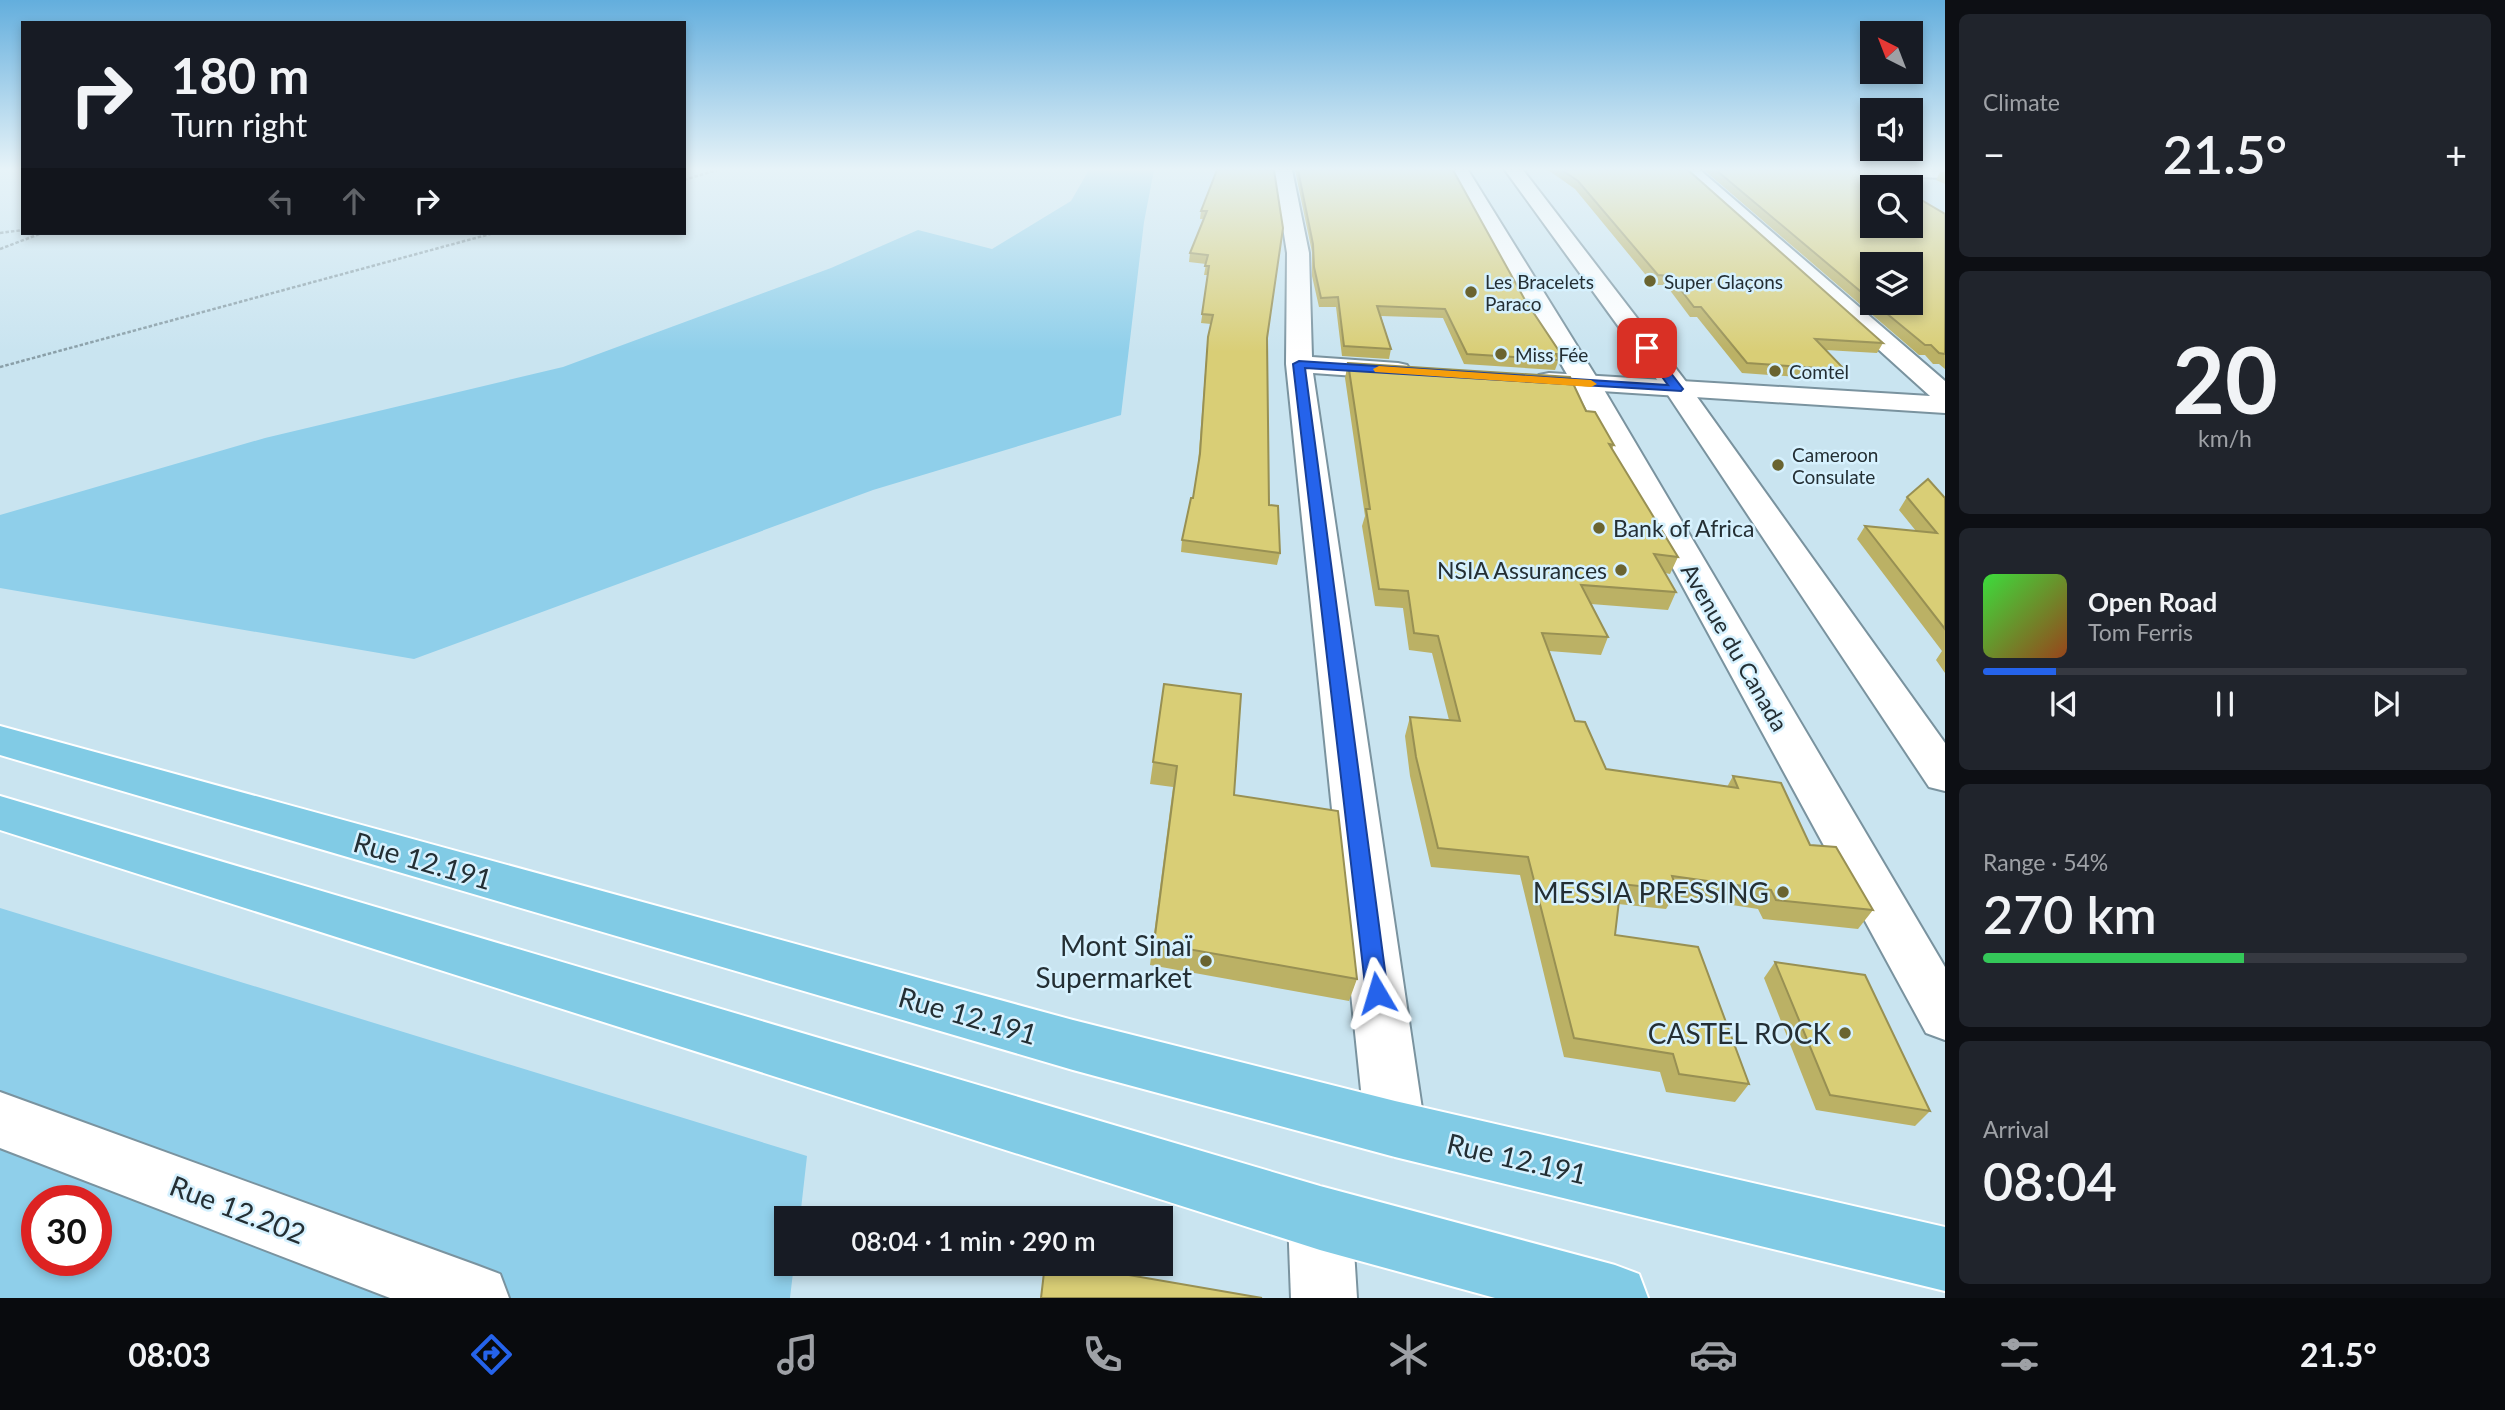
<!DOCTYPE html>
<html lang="en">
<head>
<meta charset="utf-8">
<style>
	body { margin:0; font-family:Lato,sans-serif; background:#20242c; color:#f1f3f6; height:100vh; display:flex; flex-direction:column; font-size:26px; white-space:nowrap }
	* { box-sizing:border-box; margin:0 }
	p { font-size:23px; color:#9ea1a6 }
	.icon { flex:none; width:38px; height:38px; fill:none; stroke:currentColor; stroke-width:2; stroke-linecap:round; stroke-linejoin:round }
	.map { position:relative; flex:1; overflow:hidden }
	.panel { display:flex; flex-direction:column; gap:14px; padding:14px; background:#0d0f14; width:560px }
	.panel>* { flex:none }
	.top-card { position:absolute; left:21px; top:21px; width:665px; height:214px; border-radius:0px; box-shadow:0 4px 10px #0003; background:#171b24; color:#f1f3f6; overflow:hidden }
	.needle { width:46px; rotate:318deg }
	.controls { position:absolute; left:1860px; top:21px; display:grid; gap:14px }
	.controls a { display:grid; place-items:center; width:63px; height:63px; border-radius:0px; background:#171b24; box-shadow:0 4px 10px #0003; font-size:35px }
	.speed { position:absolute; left:21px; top:1185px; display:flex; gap:14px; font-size:35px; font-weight:700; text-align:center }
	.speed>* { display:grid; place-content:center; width:91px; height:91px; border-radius:50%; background:#171b24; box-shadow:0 4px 10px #0003; line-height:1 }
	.speed .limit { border:10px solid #d22; background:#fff; color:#111 }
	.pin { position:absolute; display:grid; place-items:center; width:60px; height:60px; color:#fff; margin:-30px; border-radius:14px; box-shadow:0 4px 10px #0006 }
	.me { position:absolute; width:77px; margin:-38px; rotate:353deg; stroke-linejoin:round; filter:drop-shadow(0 0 5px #0008) }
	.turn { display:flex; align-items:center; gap:24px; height:147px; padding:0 35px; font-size:32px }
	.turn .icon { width:91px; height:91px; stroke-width:2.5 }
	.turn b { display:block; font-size:49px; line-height:60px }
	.lanes { display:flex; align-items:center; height:66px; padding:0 35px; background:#0003; justify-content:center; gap:35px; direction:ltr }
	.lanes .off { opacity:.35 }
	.big { font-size:52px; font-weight:600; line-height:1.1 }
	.panel .widget { flex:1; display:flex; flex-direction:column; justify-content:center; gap:10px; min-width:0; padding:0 24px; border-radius:10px; background:#20242c }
	.panel .dial { align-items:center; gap:0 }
	.dial b { font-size:91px; line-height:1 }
	.song { display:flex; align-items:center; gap:21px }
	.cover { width:84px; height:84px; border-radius:10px; background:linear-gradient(135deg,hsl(120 70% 55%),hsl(20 70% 35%)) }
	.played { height:7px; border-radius:4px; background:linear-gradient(90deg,#2563eb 15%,#363941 15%) }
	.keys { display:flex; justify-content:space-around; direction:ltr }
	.heat { display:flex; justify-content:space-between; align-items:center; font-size:38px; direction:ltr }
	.charge { height:10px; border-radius:5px; background:linear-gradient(90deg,#34c759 54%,#363941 0) }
	.trip { position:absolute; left:774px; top:1206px; width:399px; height:70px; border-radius:0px; background:#171b24; box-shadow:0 4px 10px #0003; font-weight:600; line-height:70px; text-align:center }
	.tab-bar { display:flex; height:112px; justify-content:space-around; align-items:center; background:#090b0e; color:#9ea1a6 }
	.tab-bar .icon { width:49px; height:49px }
	.tab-bar .current { color:#2563eb }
	.tab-bar b { font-size:32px; color:#f1f3f6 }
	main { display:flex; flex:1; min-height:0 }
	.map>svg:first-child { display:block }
	.green { fill:#8fcfea; fill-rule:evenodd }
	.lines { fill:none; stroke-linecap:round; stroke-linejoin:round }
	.street-casing { stroke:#7a939f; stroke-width:4 }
	.secondary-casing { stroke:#7a939f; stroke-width:4 }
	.primary-casing { stroke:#fff; stroke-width:4 }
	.path { stroke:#8a9fa8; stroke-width:2.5; stroke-dasharray:3.5 2; stroke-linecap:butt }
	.street { fill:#fff; fill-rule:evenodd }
	.secondary { fill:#fff; fill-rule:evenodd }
	.primary { fill:#81cbe5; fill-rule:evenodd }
	.wall { fill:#bbb165; fill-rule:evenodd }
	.building { fill:#d9ce76; stroke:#989053; stroke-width:2 }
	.route { fill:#2563eb; stroke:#184099; stroke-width:2 }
	.slow { fill:#f59e0b }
	.poi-dot { fill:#6a6430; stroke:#d6f1fe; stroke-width:2.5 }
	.labels { text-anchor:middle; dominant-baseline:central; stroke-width:5; stroke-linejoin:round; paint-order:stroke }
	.far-poi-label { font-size:19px; fill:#242f34; stroke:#d6f1fe; text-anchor:start }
	.poi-label { font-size:23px; fill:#242f34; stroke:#d6f1fe; text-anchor:start }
	.street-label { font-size:23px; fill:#242f34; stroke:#d6f1fe }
	.near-street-label { font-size:28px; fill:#242f34; stroke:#d6f1fe }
	.near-poi-label { font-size:28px; fill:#242f34; stroke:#d6f1fe; text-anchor:end }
</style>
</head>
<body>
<main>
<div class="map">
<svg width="1945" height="1298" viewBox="0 0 1945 1298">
	<rect width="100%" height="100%" fill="#c9e4f0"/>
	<g class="green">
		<polygon points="1089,170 1154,170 1144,222 1121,415 873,490 414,659 0,588 0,515 265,438 563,367 831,268 918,230 992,249 1071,201"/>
		<path d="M0,908l807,248 -7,62h-14v46h8l-4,34h-790zM37,1200h59v60h-59z"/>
	</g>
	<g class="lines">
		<g class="street-casing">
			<g id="street">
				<polygon points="1274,170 1292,170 1309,253 1312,357 1398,363 1407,365 1411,371 1407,377 1398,379 1313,373 1425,1129 1416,1149 1395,1157 1374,1149 1365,1129 1286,364 1287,253"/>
				<polygon points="1680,170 1700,170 1945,381 1945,413 1539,387 1536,381 1539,375 1549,373 1930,396"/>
				<polygon points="1847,170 1945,170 1945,178 1856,175"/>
				<polygon points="0,1092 476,1265 500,1274 509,1298 390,1298 0,1148"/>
				<polygon points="1320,1186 1342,1196 1352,1218 1357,1298 1291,1298 1288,1218 1298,1196"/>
			</g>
		</g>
		<g class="secondary-casing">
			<g id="secondary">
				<polygon points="1450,170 1468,170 1600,383 1945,967 1945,1040 1926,1033 1572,383"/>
				<polygon points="1505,170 1523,170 1687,383 1945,743 1945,791 1929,787 1666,392"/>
			</g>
		</g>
		<g class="primary-casing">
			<g id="primary">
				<polygon points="0,726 1073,1020 1395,1101 1945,1227 1945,1291 1395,1157 1073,1070 0,755"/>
				<polygon points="0,796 1320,1186 1615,1265 1639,1274 1648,1298 1495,1298 1320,1250 0,830"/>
			</g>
		</g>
		<g class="path">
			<polyline points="684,180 717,170"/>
			<polyline points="0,233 23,230"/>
			<polyline points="0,249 42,233"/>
			<polyline points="0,367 494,233"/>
		</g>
		<use href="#street" class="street"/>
		<use href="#secondary" class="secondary"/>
		<use href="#primary" class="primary"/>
	</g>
	<g class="wall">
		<polygon points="1216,170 1274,170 1267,338 1269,505 1280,553 1277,565 1181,552 1182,540 1193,498 1198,464 1207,347 1211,324 1201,323 1208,275 1204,275 1206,264 1189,262 1190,253 1204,219 1200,219 1201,211 1216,172"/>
		<polygon points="1295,170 1453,170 1525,300 1561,354 1555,370 1464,364 1443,318 1381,316 1391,349 1389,359 1342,356 1336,307 1319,307 1312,276 1312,252"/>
		<polygon points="1548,170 1688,170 1883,343 1877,353 1826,350 1845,370 1840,380 1742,373 1697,317 1690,317 1666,285 1654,285 1575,189"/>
		<path d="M1704,170h167l74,44v155l-6,-5h-6l-8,-9h-6zM1872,264l39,39h-39z"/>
		<polygon points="1940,172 1945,172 1945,184 1936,180"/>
		<polygon points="1348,363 1586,411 1614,445 1612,449 1678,557 1670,574 1665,573 1676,592 1668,610 1591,604 1608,637 1601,655 1549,651 1575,721 1606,769 1727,787 1733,776 1810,845 1873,910 1858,929 1763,919 1758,909 1674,896 1666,909 1618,904 1615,935 1749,1084 1735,1102 1666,1092 1660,1072 1564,1057 1520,875 1431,867 1410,776 1405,736 1410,717 1449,720 1432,653 1409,650 1403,608 1375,606 1362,526 1365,516 1345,378"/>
		<polygon points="1907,497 1945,498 1945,673 1936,660 1942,651 1857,539 1865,526 1916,531 1899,510"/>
		<polygon points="1164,684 1234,795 1357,979 1349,1001 1150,965 1173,787 1150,784"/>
		<polygon points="1775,962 1930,1111 1915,1126 1816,1110 1764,978"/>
	</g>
	<g class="building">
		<polygon points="1217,170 1274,170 1283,228 1267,338 1269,505 1278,506 1280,553 1182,540 1191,498 1193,498 1200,454 1208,337 1213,315 1202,314 1209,266 1205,266 1208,255 1190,253 1207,211 1201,211"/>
		<polygon points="1298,170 1453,170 1525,300 1561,354 1556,354 1559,360 1467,354 1445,309 1377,306 1391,349 1344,346 1338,297 1321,298 1314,267 1313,244"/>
		<polygon points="1562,170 1688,170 1883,343 1815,339 1845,370 1747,363 1701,307 1694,307 1670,276 1658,275 1578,181"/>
		<polygon points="1716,170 1871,170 1900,187 1872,187 1872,226 1911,226 1911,194 1945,214 1945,354 1939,353 1931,345 1925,345 1874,303 1911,303 1911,264 1872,264 1872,301"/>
		<polygon points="1348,363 1570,377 1586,411 1595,412 1614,445 1609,444 1678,557 1654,554 1676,592 1581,585 1608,637 1542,633 1575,721 1585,722 1606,769 1738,788 1733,776 1781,783 1810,845 1836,847 1873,910 1776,900 1771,890 1672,876 1677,890 1621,884 1615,935 1698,947 1749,1084 1679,1074 1673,1054 1574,1038 1528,857 1438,848 1416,757 1410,717 1460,721 1438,636 1414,633 1408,591 1379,589 1366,509 1370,509"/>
		<polygon points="1928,479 1945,498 1945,629 1865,526 1937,533 1907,497"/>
		<polygon points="1164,684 1241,694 1234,795 1338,811 1357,979 1154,943 1177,766 1153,762"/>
		<polygon points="1775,962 1865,975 1930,1111 1830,1095"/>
		<polygon points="1045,1264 1065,1264 1262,1298 1041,1298"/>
	</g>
	<linearGradient id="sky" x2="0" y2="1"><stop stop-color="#63aedd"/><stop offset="0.48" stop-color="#e7f3f8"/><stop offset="1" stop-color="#e7f3f8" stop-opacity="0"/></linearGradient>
	<rect width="1945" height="352" fill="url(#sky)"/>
	<polygon class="route" points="1643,346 1650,346 1683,389 1681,391 1305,368 1388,993 1385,999 1377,1002 1370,999 1366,993 1293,364 1299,361 1668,385 1641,348"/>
	<polygon class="slow" points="1379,366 1591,380 1597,384 1591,387 1375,372 1373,369"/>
	<g class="poi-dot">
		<circle cx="1650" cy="281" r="7"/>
		<circle cx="1471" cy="292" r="7"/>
		<circle cx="1501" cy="354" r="7"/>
		<circle cx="1775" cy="371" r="7"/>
		<circle cx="1778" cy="465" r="7"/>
		<circle cx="1599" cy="528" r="7"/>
		<circle cx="1621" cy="570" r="7"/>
		<circle cx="1783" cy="892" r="7"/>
		<circle cx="1206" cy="961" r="7"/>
		<circle cx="1845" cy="1033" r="7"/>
	</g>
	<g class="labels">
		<g class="far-poi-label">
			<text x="1485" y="281">Les Bracelets<tspan x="1485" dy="22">Paraco</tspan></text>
			<text x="1664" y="281">Super Glaçons</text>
			<text x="1515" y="354">Miss Fée</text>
			<text x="1789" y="371">Comtel</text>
			<text x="1792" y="454">Cameroon<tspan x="1792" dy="22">Consulate</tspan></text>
		</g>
		<g class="poi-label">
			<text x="1613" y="528">Bank of Africa</text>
			<text x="1607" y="570" text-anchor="end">NSIA Assurances</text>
		</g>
		<g class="street-label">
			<text transform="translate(1735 647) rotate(60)">Avenue du Canada</text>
		</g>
		<g class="near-street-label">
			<text transform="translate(423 860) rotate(16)">Rue 12.191</text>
			<text transform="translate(968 1015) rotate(16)">Rue 12.191</text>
			<text transform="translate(1517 1158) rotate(13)">Rue 12.191</text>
			<text transform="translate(238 1209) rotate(21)">Rue 12.202</text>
		</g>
		<g class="near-poi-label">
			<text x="1769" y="892">MESSIA PRESSING</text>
			<text x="1192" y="945">Mont Sinaï<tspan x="1192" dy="32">Supermarket</tspan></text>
			<text x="1831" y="1033">CASTEL ROCK</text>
		</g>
	</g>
</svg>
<div class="controls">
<a><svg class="needle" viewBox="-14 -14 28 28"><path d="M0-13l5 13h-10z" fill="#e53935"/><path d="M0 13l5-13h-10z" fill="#9ea1a6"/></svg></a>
<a><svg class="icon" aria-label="sound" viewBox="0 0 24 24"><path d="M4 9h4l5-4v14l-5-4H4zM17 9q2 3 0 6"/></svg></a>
<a><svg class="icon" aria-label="search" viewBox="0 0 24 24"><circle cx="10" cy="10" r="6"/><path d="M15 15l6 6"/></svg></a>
<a><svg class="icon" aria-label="layers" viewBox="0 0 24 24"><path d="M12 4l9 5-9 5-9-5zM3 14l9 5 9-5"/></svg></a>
</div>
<div class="speed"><div class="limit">30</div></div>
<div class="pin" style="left:1647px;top:348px;background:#d93025"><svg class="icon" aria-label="arrive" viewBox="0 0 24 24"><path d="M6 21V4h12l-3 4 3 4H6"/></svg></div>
<svg class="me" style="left:1377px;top:993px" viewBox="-20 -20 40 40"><path d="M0-17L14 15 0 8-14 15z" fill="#2563eb" stroke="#fff" stroke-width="4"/></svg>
<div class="trip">08:04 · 1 min · 290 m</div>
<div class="top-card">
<div class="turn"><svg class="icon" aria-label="right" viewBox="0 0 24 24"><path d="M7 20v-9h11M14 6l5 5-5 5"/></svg><div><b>180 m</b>Turn right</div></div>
<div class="lanes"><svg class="icon off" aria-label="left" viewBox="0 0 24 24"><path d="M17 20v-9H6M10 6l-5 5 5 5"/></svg><svg class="icon off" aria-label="ahead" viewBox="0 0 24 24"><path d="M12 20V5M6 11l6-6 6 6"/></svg><svg class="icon" aria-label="right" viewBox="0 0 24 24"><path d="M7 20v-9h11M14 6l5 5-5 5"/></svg></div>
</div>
</div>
<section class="panel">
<div class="widget"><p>Climate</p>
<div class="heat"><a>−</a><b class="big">21.5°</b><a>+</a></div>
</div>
<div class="widget dial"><b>20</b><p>km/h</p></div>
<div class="widget">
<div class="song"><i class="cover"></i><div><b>Open Road</b><p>Tom Ferris</p></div></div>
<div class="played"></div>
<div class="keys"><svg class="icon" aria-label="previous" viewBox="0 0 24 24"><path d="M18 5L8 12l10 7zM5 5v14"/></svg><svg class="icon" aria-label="pause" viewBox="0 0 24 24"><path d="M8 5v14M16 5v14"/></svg><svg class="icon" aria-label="next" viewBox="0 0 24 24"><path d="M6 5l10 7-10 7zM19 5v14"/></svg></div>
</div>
<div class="widget"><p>Range · 54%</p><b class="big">270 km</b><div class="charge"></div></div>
<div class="widget"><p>Arrival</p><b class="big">08:04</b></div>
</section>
</main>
<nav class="tab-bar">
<b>08:03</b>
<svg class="icon current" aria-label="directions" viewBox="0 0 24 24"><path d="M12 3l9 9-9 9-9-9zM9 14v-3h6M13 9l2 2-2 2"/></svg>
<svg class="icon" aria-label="music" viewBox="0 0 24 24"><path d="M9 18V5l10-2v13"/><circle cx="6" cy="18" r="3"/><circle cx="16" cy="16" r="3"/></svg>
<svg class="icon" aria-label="phone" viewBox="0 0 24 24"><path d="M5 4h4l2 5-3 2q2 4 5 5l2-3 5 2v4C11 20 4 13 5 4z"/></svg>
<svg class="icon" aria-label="climate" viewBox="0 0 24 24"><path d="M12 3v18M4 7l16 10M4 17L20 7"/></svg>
<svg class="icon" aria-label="car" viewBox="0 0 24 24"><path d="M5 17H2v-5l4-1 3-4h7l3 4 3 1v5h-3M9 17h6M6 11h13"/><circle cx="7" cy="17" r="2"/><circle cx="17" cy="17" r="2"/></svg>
<svg class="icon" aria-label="filters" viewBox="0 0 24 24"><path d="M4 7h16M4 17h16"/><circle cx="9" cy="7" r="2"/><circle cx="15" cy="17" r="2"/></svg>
<b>21.5°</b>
</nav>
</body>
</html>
